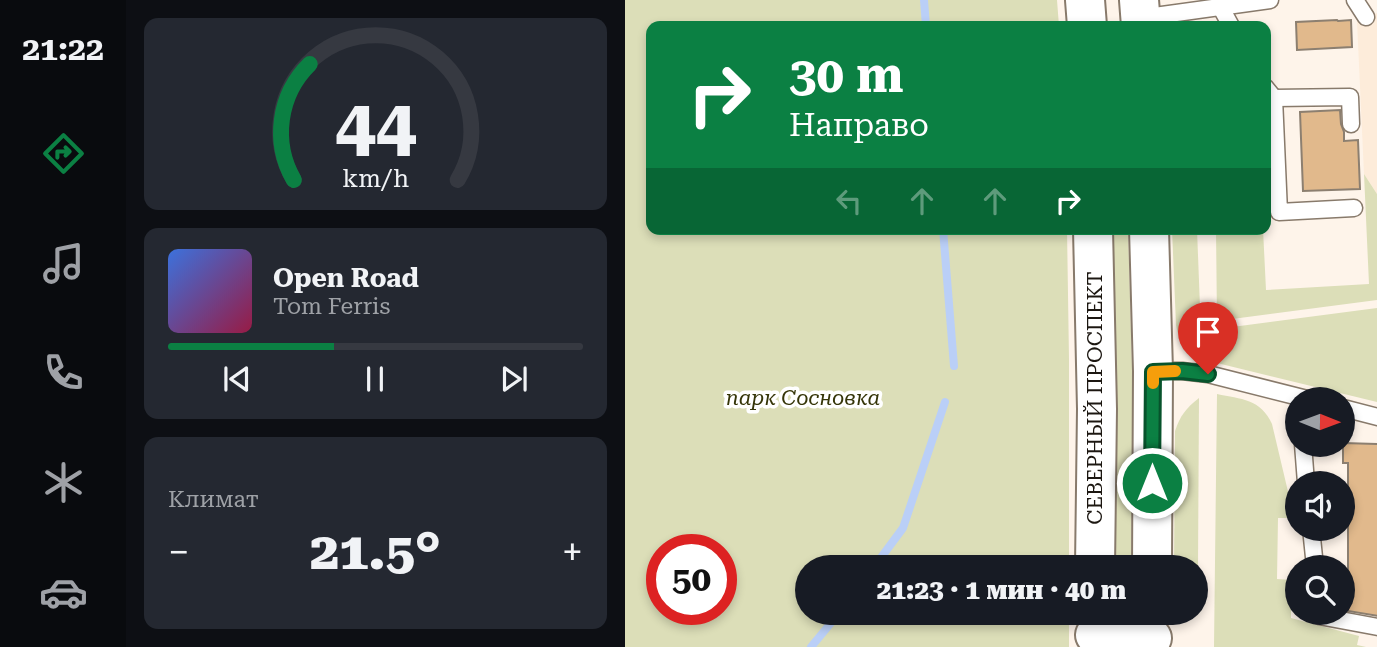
<!DOCTYPE html>
<html lang="ru">
<head>
<meta charset="utf-8">
<style>
	body { margin:0; font-family:"Roboto Serif",serif; background:#242831; color:#f1f3f6; height:100vh; display:flex; flex-direction:column; font-size:26px; white-space:nowrap }
	* { box-sizing:border-box; margin:0 }
	p { font-size:23px; color:#9ea1a6 }
	.icon { flex:none; width:38px; height:38px; fill:none; stroke:currentColor; stroke-width:2; stroke-linecap:round; stroke-linejoin:round }
	.map { position:relative; flex:1; overflow:hidden }
	.details { display:flex; flex-direction:column; gap:18px; padding:18px; background:#0d0f14; width:499px }
	.details>* { flex:none }
	.banner { position:absolute; left:21px; top:21px; width:625px; height:214px; border-radius:14px; box-shadow:0 4px 10px #0003; background:#0b8043; color:#fff; overflow:hidden }
	.needle { width:46px; rotate:91deg }
	.buttons { position:absolute; left:660px; top:387px; display:grid; gap:14px }
	.buttons a { display:grid; place-items:center; width:70px; height:70px; border-radius:50%; background:#171b24; box-shadow:0 4px 10px #0003; font-size:35px }
	.speed { position:absolute; left:21px; top:534px; display:flex; gap:14px; font-size:35px; font-weight:700; text-align:center }
	.speed>* { display:grid; place-content:center; width:91px; height:91px; border-radius:50%; background:#171b24; box-shadow:0 4px 10px #0003; line-height:1 }
	.speed .limit { border:10px solid #d22; background:#fff; color:#111 }
	.pin { position:absolute; display:grid; place-items:center; width:60px; height:60px; color:#fff; margin:-72px -30px; border-radius:50% 50% 50% 0; rotate:-45deg; box-shadow:0 0 7px #0007 }
	.pin .icon { rotate:45deg }
	.me { position:absolute; width:77px; margin:-38px; rotate:0deg; stroke-linejoin:round; filter:drop-shadow(0 0 5px #0008) }
	.turn { display:flex; align-items:center; gap:24px; height:147px; padding:0 28px; font-size:32px }
	.turn .icon { width:91px; height:91px; stroke-width:2.5 }
	.turn b { display:block; font-size:49px; line-height:60px }
	.lanes { display:flex; align-items:center; height:66px; padding:0 28px; background:#0003; justify-content:center; gap:35px; direction:ltr }
	.lanes .off { opacity:.35 }
	.big { font-size:52px; font-weight:800; line-height:1.1 }
	.details .tile { flex:1; display:flex; flex-direction:column; justify-content:center; gap:10px; min-width:0; padding:0 24px; border-radius:14px; background:#242831 }
	.details .dial { align-items:center; gap:0 }
	.dial svg { height:182px; overflow:visible; fill:none; stroke:#363941; stroke-width:7; stroke-linecap:round; text-anchor:middle }
	.dial text { fill:#f1f3f6; stroke:none }
	.song { display:flex; align-items:center; gap:21px }
	.cover { width:84px; height:84px; border-radius:10px; background:linear-gradient(135deg,hsl(220 70% 55%),hsl(340 70% 35%)) }
	.played { height:7px; border-radius:4px; background:linear-gradient(90deg,#0b8043 40%,#363941 40%) }
	.keys { display:flex; justify-content:space-around; direction:ltr }
	.heat { display:flex; justify-content:space-between; align-items:center; font-size:38px; direction:ltr }
	.trip { position:absolute; left:170px; top:555px; width:413px; height:70px; border-radius:35px; background:#171b24; box-shadow:0 4px 10px #0003; font-weight:800; line-height:70px; text-align:center }
	main { display:flex; flex:1; min-height:0 }
	.tab-bar { display:flex; flex-direction:column; width:126px; justify-content:space-around; align-items:center; background:#090b0e; color:#9ea1a6 }
	.tab-bar .icon { width:49px; height:49px }
	.tab-bar .active { color:#0b8043 }
	.tab-bar b { font-size:32px; color:#f1f3f6 }
	.map>svg:first-child { display:block }
	.built { fill:#fdecda }
	.green { fill:#dcdeb8; fill-rule:evenodd }
	.lines { fill:none; stroke-linecap:round; stroke-linejoin:round }
	.stream { stroke:#bacff7; stroke-width:8 }
	.building { fill:#e1b98c; stroke:#8c7f70; stroke-width:2 }
	.service-casing { stroke:#887a6b; stroke-width:19 }
	.secondary-casing { stroke:#887a6b; stroke-width:42 }
	.service { stroke:#fff; stroke-width:16 }
	.secondary { stroke:#fff; stroke-width:38 }
	.route-casing { stroke:#07532c; stroke-width:18 }
	.route { stroke:#0b8043; stroke-width:12 }
	.slow { stroke:#f59e0b; stroke-width:12 }
	.labels { text-anchor:middle; dominant-baseline:central; stroke-width:7; stroke-linejoin:round; paint-order:stroke }
	.park-label { font-size:21px; font-style:italic; fill:#353508; stroke:#fff }
	.street-label { font-size:21px; fill:#1c1711; stroke:#fff }
</style>
</head>
<body>
<main>
<nav class="tab-bar">
<b>21:22</b>
<svg class="icon active" aria-label="directions" viewBox="0 0 24 24"><path d="M12 3l9 9-9 9-9-9zM9 14v-3h6M13 9l2 2-2 2"/></svg>
<svg class="icon" aria-label="music" viewBox="0 0 24 24"><path d="M9 18V5l10-2v13"/><circle cx="6" cy="18" r="3"/><circle cx="16" cy="16" r="3"/></svg>
<svg class="icon" aria-label="phone" viewBox="0 0 24 24"><path d="M5 4h4l2 5-3 2q2 4 5 5l2-3 5 2v4C11 20 4 13 5 4z"/></svg>
<svg class="icon" aria-label="climate" viewBox="0 0 24 24"><path d="M12 3v18M4 7l16 10M4 17L20 7"/></svg>
<svg class="icon" aria-label="car" viewBox="0 0 24 24"><path d="M5 17H2v-5l4-1 3-4h7l3 4 3 1v5h-3M9 17h6M6 11h13"/><circle cx="7" cy="17" r="2"/><circle cx="17" cy="17" r="2"/></svg>
</nav>
<section class="details">
<div class="tile dial"><svg viewBox="0 0 100 80">
<path d="M14 69A42 42 0 1 1 86 69"/>
<path d="M14 69A42 42 0 0 1 21 18" stroke="#0b8043"/>
<text x="50" y="56" font-size="32" font-weight="700">44</text>
<text x="50" y="72" font-size="11">km/h</text>
</svg></div>
<div class="tile">
<div class="song"><i class="cover"></i><div><b>Open Road</b><p>Tom Ferris</p></div></div>
<div class="played"></div>
<div class="keys"><svg class="icon" aria-label="previous" viewBox="0 0 24 24"><path d="M18 5L8 12l10 7zM5 5v14"/></svg><svg class="icon" aria-label="pause" viewBox="0 0 24 24"><path d="M8 5v14M16 5v14"/></svg><svg class="icon" aria-label="next" viewBox="0 0 24 24"><path d="M6 5l10 7-10 7zM19 5v14"/></svg></div>
</div>
<div class="tile"><p>Климат</p>
<div class="heat"><a>−</a><b class="big">21.5°</b><a>+</a></div>
</div>
</section>
<div class="map">
<svg width="753" height="647" viewBox="0 0 753 647">
	<rect width="100%" height="100%" fill="#fef4ea"/>
	<polygon class="built" points="752,13 752,194 739,174 732,21"/>
	<g class="green">
		<path d="M0,0h432l2,26h-408v203h416l2,130v208h-262v45l262,1v34h-444zM37,550h59v59h-59z"/>
		<polygon points="739,174 752,194 752,300 592,321 591,229 638,229 641,290 744,284"/>
		<polygon points="483,229 503,229 508,400 506,567 486,567"/>
		<path d="M547,229h25l5,131c-17,-10 -22,-16 -26,-35z"/>
		<polygon points="752,308 752,402 592,363 592,329"/>
		<path d="M592,394c24,5 44,5 55,30l18,76 2,18h-14l-1,61 14,1v38l68,18 -2,9 9,2h-152z"/>
		<path d="M574,398l-1,169h-24l1,-136c5,-15 11,-23 24,-33z"/>
	</g>
	<g class="lines">
		<g class="stream">
			<polyline points="299,0 301,26"/>
			<polyline points="318,229 329,366"/>
			<polyline points="249,567 278,528 320,402"/>
			<polyline points="186,647 215,612"/>
		</g>
	</g>
	<g class="building">
		<polygon points="712,20 713,21 726,20 727,47 672,50 671,22"/>
		<polygon points="715,110 716,124 719,132 719,141 733,140 735,189 678,191 675,112"/>
		<polygon points="718,443 753,444 753,616 723,611 723,463 718,463"/>
	</g>
	<g class="lines">
		<g class="service-casing">
			<g id="service">
				<polyline points="730,0 741,17"/>
				<polyline points="595,6 606,26"/>
				<polyline points="515,18 645,0"/>
				<polyline points="640,87 649,98 654,212 729,208"/>
				<polyline points="649,98 725,97 726,124"/>
				<polyline points="528,371 557,371 583,374 682,399"/>
				<polyline points="718,408 753,417"/>
				<polyline points="678,444 681,483"/>
				<polyline points="686,528 690,567"/>
				<polyline points="694,612 694,616 753,627"/>
			</g>
		</g>
		<g class="secondary-casing">
			<g id="secondary">
				<polyline points="460,0 462,26"/>
				<polyline points="514,0 516,26"/>
				<polyline points="468,229 472,409 470,567"/>
				<polyline points="524,229 528,371 527,567"/>
				<polyline points="470,635 527,638"/>
			</g>
		</g>
		<use href="#service" class="service"/>
		<use href="#secondary" class="secondary"/>
	</g>
	<g class="lines">
		<g class="route-casing">
			<polyline id="route" points="527,483 528,372 557,371 583,374"/>
		</g>
		<use href="#route" class="route"/>
		<polyline class="slow" points="528,383 528,372 550,371"/>
	</g>
	<g class="labels">
		<g class="park-label">
			<text x="178" y="398">парк Сосновка</text>
		</g>
		<g class="street-label">
			<text transform="translate(470 398) rotate(-90)">СЕВЕРНЫЙ ПРОСПЕКТ</text>
		</g>
	</g>
</svg>
<div class="buttons">
<a><svg class="needle" viewBox="-14 -14 28 28"><path d="M0-13l5 13h-10z" fill="#e53935"/><path d="M0 13l5-13h-10z" fill="#9ea1a6"/></svg></a>
<a><svg class="icon" aria-label="sound" viewBox="0 0 24 24"><path d="M4 9h4l5-4v14l-5-4H4zM17 9q2 3 0 6"/></svg></a>
<a><svg class="icon" aria-label="search" viewBox="0 0 24 24"><circle cx="10" cy="10" r="6"/><path d="M15 15l6 6"/></svg></a>
</div>
<div class="speed"><div class="limit">50</div></div>
<div class="pin" style="left:583px;top:374px;background:#d93025"><svg class="icon" aria-label="arrive" viewBox="0 0 24 24"><path d="M6 21V4h12l-3 4 3 4H6"/></svg></div>
<svg class="me" style="left:527px;top:483px" viewBox="-20 -20 40 40"><circle r="17" fill="#0b8043" stroke="#fff" stroke-width="3"/><path d="M0-11L8 9 0 5-8 9z" fill="#fff"/></svg>
<div class="trip">21:23 · 1 мин · 40 m</div>
<div class="banner">
<div class="turn"><svg class="icon" aria-label="right" viewBox="0 0 24 24"><path d="M7 20v-9h11M14 6l5 5-5 5"/></svg><div><b>30 m</b>Направо</div></div>
<div class="lanes"><svg class="icon off" aria-label="left" viewBox="0 0 24 24"><path d="M17 20v-9H6M10 6l-5 5 5 5"/></svg><svg class="icon off" aria-label="ahead" viewBox="0 0 24 24"><path d="M12 20V5M6 11l6-6 6 6"/></svg><svg class="icon off" aria-label="ahead" viewBox="0 0 24 24"><path d="M12 20V5M6 11l6-6 6 6"/></svg><svg class="icon" aria-label="right" viewBox="0 0 24 24"><path d="M7 20v-9h11M14 6l5 5-5 5"/></svg></div>
</div>
</div>
</main>
</body>
</html>
